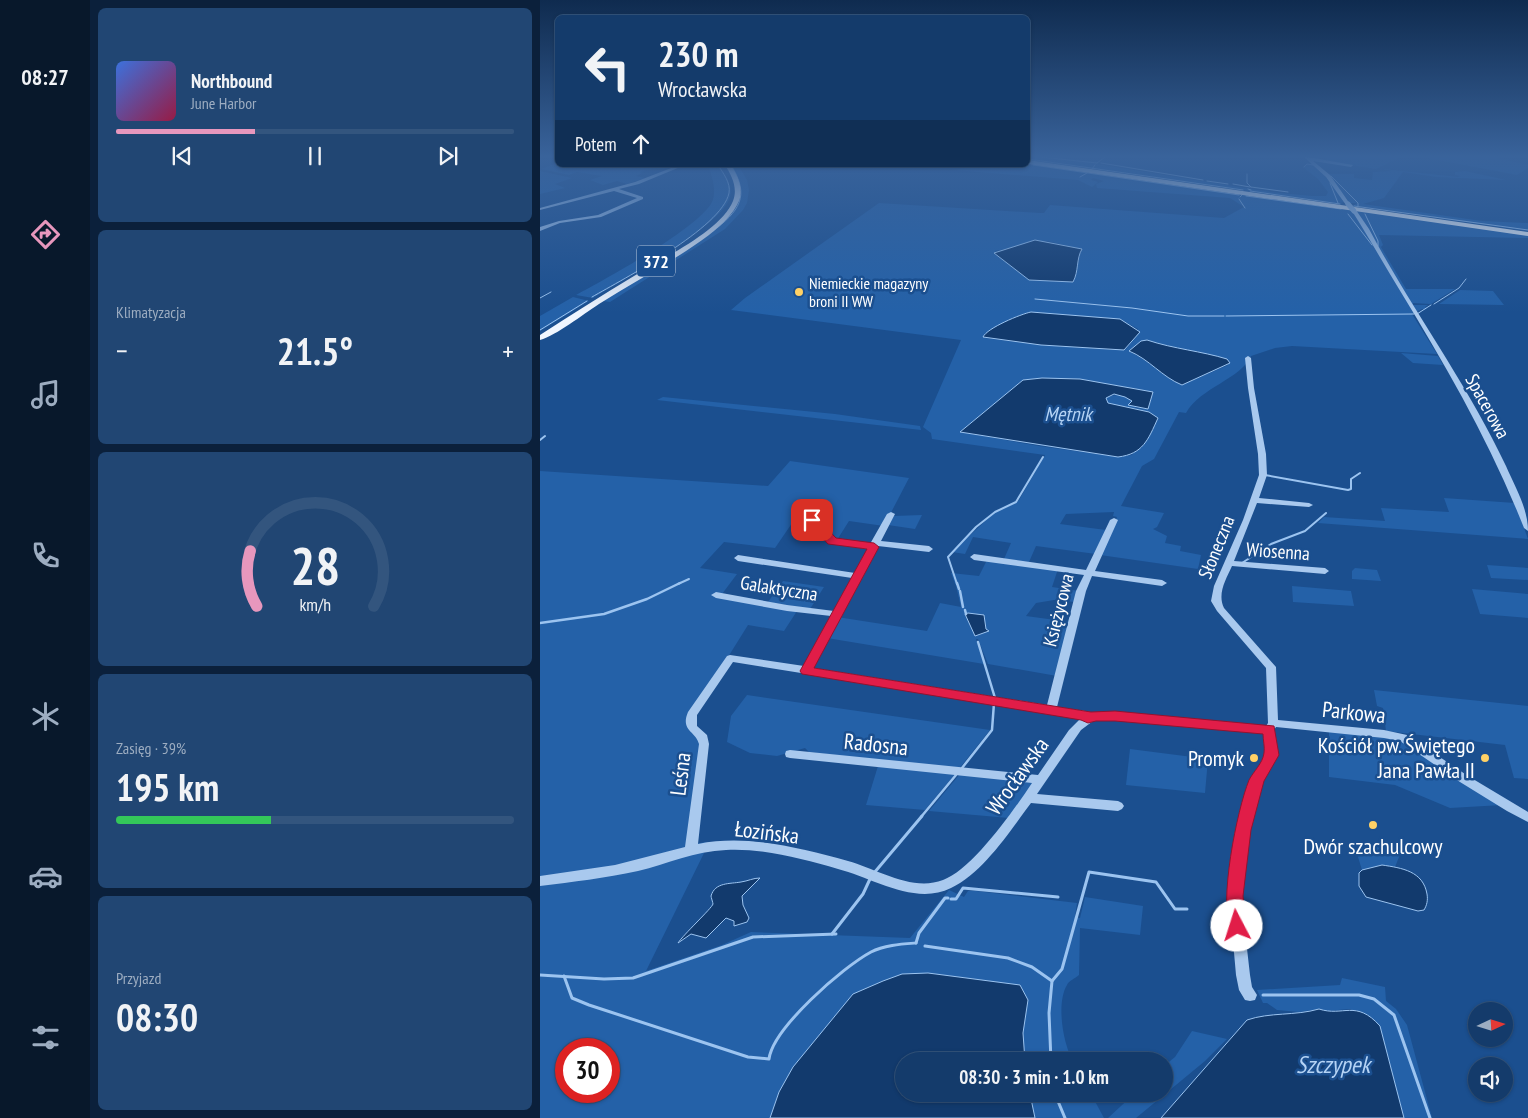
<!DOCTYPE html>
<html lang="pl">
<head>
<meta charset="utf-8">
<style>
	body { margin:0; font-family:"PT Sans Narrow",sans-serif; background:#214673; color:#f1f3f6; height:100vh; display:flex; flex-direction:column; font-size:19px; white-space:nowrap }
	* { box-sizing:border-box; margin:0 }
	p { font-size:16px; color:#9dadc1 }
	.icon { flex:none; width:28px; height:28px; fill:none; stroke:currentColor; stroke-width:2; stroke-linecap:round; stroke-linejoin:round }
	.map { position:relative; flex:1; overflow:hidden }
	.side { display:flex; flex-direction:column; gap:8px; padding:8px; background:#0b203b; width:450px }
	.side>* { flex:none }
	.guide { position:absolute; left:15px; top:15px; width:475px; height:152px; border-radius:8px; box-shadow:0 1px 4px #0004,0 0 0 1px #33557e; background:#143b6b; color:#f1f3f6; overflow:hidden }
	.needle { width:32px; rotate:86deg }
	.controls { position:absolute; left:928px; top:1002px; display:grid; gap:10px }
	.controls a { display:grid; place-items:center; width:45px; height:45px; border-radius:50%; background:#143b6b; box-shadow:0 1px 4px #0004,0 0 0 1px #33557e; font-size:25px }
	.speed { position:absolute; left:15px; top:1038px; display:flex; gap:10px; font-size:25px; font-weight:700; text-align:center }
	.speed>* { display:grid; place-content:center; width:65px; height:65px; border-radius:50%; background:#143b6b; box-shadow:0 1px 4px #0004,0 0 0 1px #33557e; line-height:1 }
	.speed .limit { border:8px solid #d22; background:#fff; color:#111 }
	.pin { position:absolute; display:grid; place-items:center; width:42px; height:42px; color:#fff; margin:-21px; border-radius:10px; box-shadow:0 2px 8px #0006 }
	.me { position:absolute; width:55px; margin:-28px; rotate:355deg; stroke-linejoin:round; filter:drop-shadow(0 0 4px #0008) }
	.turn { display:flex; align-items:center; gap:18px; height:105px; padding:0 20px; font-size:22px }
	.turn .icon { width:65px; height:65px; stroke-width:2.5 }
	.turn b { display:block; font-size:35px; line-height:42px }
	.then { display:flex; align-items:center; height:48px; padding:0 20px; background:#0003; gap:10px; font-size:19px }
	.big { font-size:38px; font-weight:700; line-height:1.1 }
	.side .widget { flex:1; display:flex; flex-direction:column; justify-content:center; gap:8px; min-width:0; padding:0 18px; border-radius:8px; background:#214673 }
	.side .dial { align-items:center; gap:0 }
	.dial svg { height:130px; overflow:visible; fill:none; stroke:#33557e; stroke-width:7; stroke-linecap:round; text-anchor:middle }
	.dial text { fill:#f1f3f6; stroke:none }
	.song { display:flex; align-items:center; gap:15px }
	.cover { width:60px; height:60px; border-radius:8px; background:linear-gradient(135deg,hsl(220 70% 55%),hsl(340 70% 35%)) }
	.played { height:5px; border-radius:2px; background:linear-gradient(90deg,#e797bd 35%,#33557e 35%) }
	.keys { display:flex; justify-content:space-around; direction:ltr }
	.heat { display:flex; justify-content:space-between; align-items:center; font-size:28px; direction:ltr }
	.charge { height:8px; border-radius:4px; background:linear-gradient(90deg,#34c759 39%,#33557e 0) }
	.trip { position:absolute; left:355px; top:1052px; width:278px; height:50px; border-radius:25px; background:#143b6b; box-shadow:0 1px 4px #0004,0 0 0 1px #33557e; font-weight:700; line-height:50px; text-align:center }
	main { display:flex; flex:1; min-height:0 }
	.tabs { display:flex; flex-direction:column; width:90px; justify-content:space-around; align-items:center; background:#08182b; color:#9dadc1 }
	.tabs .icon { width:35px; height:35px }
	.tabs .selected { color:#e797bd }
	.tabs b { font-size:22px; color:#f1f3f6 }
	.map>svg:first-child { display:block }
	.green { fill:#2461a8; fill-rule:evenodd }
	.water { fill:#123a6d; stroke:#9cc4f0 }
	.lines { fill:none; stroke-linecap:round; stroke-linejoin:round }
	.stream-far3 { stroke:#9cc4f0; stroke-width:1 }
	.stream-far2 { stroke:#9cc4f0; stroke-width:2 }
	.stream-far1 { stroke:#9cc4f0; stroke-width:2.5 }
	.stream { stroke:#9cc4f0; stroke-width:3 }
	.minor { fill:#a9c9ee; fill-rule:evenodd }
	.major { fill:#f0f6ff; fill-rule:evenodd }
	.highway { fill:#fff; fill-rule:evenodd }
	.minor-bridge { stroke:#a9c9ee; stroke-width:5 }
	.route { fill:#e11d48; stroke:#92132f }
	.poi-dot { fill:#ffd166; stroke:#1b4f8f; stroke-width:2 }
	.labels { text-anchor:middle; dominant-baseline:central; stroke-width:5; stroke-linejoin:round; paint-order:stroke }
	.far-poi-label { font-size:16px; fill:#fff; stroke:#1b4f8f; text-anchor:start }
	.shield { fill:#1b4f8f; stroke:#bbcadd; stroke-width:1 }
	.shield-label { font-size:18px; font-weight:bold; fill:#fff }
	.street-label { font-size:19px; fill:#fff; stroke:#1b4f8f }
	.water-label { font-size:20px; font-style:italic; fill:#b5d3f5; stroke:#1b4f8f }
	.near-street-label { font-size:22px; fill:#fff; stroke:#1b4f8f }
	.near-poi-label { font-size:22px; fill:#fff; stroke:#1b4f8f; text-anchor:end }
	.near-water-label { font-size:24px; font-style:italic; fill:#b5d3f5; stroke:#1b4f8f }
</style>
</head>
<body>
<main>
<nav class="tabs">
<b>08:27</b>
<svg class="icon selected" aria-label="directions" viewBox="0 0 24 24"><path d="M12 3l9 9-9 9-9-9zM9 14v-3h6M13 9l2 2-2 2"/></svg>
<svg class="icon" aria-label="music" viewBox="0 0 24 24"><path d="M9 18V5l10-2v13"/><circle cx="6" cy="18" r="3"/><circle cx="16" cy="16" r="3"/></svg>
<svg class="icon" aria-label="phone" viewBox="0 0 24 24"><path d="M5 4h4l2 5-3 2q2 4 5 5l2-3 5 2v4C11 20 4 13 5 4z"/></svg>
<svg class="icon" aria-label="climate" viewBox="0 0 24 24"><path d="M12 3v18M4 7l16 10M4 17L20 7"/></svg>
<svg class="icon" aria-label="car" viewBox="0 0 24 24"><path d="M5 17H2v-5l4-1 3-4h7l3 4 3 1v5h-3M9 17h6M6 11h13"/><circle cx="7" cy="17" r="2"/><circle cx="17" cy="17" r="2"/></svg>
<svg class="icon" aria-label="filters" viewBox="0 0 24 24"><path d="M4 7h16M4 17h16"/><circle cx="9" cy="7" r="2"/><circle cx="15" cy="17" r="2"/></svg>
</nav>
<section class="side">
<div class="widget">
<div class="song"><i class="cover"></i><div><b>Northbound</b><p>June Harbor</p></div></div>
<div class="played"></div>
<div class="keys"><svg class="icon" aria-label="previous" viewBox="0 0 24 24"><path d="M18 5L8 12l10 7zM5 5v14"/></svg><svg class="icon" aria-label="pause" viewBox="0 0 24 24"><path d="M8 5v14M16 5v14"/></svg><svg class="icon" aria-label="next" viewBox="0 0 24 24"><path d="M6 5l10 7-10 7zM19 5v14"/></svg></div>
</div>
<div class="widget"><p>Klimatyzacja</p>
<div class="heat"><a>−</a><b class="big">21.5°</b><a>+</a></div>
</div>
<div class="widget dial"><svg viewBox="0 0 100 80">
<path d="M14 69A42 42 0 1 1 86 69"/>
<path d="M14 69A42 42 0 0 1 10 35" stroke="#e797bd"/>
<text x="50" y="56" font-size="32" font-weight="700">28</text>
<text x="50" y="72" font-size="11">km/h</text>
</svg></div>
<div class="widget"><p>Zasięg · 39%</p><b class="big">195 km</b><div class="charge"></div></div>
<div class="widget"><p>Przyjazd</p><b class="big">08:30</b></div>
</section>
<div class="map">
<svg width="988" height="1118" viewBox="0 0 988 1118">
	<rect width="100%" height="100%" fill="#1b4f8f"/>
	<g class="green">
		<polygon points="488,157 560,162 556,164 730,192 772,196 786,196 788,192 778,179 763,167 767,164 773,164 781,171 806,202 800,203 808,205 519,164 488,159"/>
		<polygon points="789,157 861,157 836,169 783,161"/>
		<polygon points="882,157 953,157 988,165 988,168 977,175"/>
		<path d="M17,163l1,2h121c-15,6 -23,2 -39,7l2,1 -6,3 9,2 -18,6 -10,-3 -14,4 -13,-5 12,-4 -25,-4 -8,3 -28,-6z"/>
		<path d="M488,163l500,72v3l-149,-3 4,10 -2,2 25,42h49l-24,15 -18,-1v2h15l-3,2 2,1 -2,2 -3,-1 -10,5 25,40 -145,-8 -17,2 -24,8c-10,23 -50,31 -65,57l-7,-1 -25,47 -12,7 -21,40 43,7 -7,14 -4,2 14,7 -2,7 16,3 -1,5 21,4 -3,14 -98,-14 17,-38 -4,-1 1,-4 -48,2 -6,10 46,6 -10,24 -60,-8 -7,16 -25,-3 7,-16 -38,-6 -8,17 -13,-2 43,-40 19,-8 5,-4 26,-45 -113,-16 -1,-6 -8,-6 38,-87 -230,-30 14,-12 134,-95 161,10h4l6,-8 174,13 20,-11 -14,-9 -133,-10 -1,-4 8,-3 -11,-3 -2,2 7,2 -6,5 -14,-7 -125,-10 33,-5 40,1 -2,-1h4zM507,241l34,8 -4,20 -33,11h-15l-34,-29zM491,312l89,7 18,10 -2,8 -10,12 -10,1 -75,-5 -56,-7c8,-11 32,-24 46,-26zM605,340l82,19 1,6 -46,20c-20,-8 -33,-25 -52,-33zM502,378l38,1 73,13 -5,17 -12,-1c-2,-2 -3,-5 -5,-7 -5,-7 -18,-7 -25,-3l2,5 41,9 9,6 -26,37 -14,2 -79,-11 -79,-14 63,-52z"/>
		<path d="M168,165h11c6,10 14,20 11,32 -7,28 -108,83 -137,101l-17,-3c28,-15 123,-67 136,-93 5,-11 0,-26 -4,-37z"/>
		<path d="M190,165h8l9,15 2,10 -2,13 -4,7 -18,19 -115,73 -7,-1 123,-82c18,-20 18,-32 4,-54z"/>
		<polygon points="843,169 918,177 920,176 915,175 915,172 925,171 966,180 896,177 863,172 844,198 823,204 942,221 988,223 988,231 813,206 817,203 810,203 787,174 814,174 814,178 832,180 833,172 852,171"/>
		<polygon points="0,171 32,178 15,184 25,188 0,194"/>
		<polygon points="920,290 953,291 964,305 899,304"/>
		<polygon points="33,297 49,301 0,331 0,316"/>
		<polygon points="861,353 898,356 903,365 873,363"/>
		<polygon points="123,397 295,414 380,426 381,430 117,400"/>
		<path d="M250,461l119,17 -25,48 -35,-5 -12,19h-3l-24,-25 -11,-2 -24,35 -51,-6 -24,26 37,6 -15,20 75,17 -13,20 -36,-6 -60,96 1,8 13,16 -14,100 18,-3 -1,9 -59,120 76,-26 29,-13 159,6 39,-48 15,7 4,-6h8l101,12 -2,14 5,1 5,-21 58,9 -3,29 -60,-7 -1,47c-4,4 -10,5 -12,10 -11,18 -4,59 6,76h-48l-2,-28 5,-33c-52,-16 -90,-37 -145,-19l-104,111 -9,26h-230v-647l228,15zM26,1049h43v42h-43z"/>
		<polygon points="904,498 975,503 988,539 778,523 784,517 845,521 841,508 909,512"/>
		<polygon points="382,515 375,529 348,525 354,516"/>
		<polygon points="447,560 518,569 512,587 539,591 535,602 514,600 496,603 486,616 530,622 517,676 448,664 438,639 436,639 444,664 287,638 297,617 387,631 400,603 421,607 416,586 411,573 439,576"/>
		<polygon points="947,565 988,568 988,580 951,578"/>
		<polygon points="815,568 837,570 841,581 812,579 812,571"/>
		<polygon points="243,581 284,587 270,609 228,602"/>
		<polygon points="752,586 811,591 814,606 753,602"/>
		<polygon points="932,589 988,594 988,618 940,614"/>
		<polygon points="834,690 988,706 988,779 974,778 965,745 846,731 843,708 837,706"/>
		<polygon points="207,695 450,730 418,770 269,752 265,748 237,756 210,753 187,742 191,716"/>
		<polygon points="789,732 832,734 864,742 962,805 910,808 855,785 789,777"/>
		<polygon points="590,749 668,759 665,793 586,785"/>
		<polygon points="338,766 416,773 385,810 326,805"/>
		<polygon points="420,774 496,781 469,818 389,811"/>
		<polygon points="823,844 861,852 855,867 842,865 822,870 818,857"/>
		<polygon points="802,978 845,987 846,1001 856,1009 867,1025 892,1118 864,1118 840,1026 810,1009 786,1011 779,1009 759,1012 737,1010 727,1003 723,1003 717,990 800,985"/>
		<polygon points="652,1031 687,1039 665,1061 596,1118 568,1118 594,1094 624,1094 624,1066 635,1057"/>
		<polygon points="490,1094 551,1094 564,1118 495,1118"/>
	</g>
	<g class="water">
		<path d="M495,240l47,9c-6,10 -3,22 -9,33l-44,-2 -35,-27z"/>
		<path d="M491,312l89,7 20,13 -16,18 -83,-5 -58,-8c4,-9 38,-23 48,-25z"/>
		<path d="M607,340c27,9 54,11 80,19l3,4 -48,22c-20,-8 -33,-26 -53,-34l12,-10z"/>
		<path d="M502,378l38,1 73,13 -5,17 -20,-4 4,-4 -7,-4 -11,-3 -8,4 2,5 41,9 9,6c-10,22 -15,36 -40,39l-158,-25 63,-52z"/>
		<polygon points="428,613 444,615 446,629 449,631 435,636 425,614"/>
		<path d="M842,865c20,3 41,6 45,29 1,6 0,11 -3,16l-6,1 -52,-14 -7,-11v-13l3,-3z"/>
		<path d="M220,878l-18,18 1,9 6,13 -2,4 -13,4v-5l-8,-3 -20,20 -15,-4 -13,9c5,-8 34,-35 35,-39 0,-1 -2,-7 -2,-8 4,-14 19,-12 30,-14 7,-1 12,-4 19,-4z"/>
		<polygon points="388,973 480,985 488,1000 483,1033 485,1061 364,1061 364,1094 490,1094 495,1118 230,1118 239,1092 253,1067 313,994 343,981 362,974"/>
		<path d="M779,1009c24,8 37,-10 61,17l24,92h-243l86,-98c23,-8 48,-4 72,-11z"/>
	</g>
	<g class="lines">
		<g class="stream-far3">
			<polyline points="501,157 557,163"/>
			<polyline points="488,159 703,190"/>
			<polyline points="557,163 565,157"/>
			<polyline points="561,163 663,180"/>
			<polyline points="493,165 699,195"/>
			<polyline points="764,167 767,164 773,165"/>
			<polyline points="552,169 555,165"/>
			<polyline points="707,174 707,183 711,187"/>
			<polyline points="791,176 818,203 818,206"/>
			<polyline points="540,177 547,173"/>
			<polyline points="667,181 688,184"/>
			<polyline points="790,183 798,203"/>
			<polyline points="693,184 710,187"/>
			<polyline points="711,187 748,192"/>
			<polyline points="708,189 711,190"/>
			<polyline points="710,191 800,204"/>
			<polyline points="706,196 801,209"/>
			<polyline points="700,197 702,195"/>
			<polyline points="699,199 705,208"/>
			<polyline points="814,206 988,230"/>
			<polyline points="808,214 832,245"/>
			<polyline points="825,214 838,241 838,246"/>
			<path d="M172,232c27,-21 39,-35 19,-67"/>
			<path d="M52,297c31,-18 130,-69 137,-104 2,-10 -6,-20 -11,-28"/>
			<polyline points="0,298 11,292"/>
			<polyline points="495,299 592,308 648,316 684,316"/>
			<polyline points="894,304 919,288 926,279"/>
			<polyline points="877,314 891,305"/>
			<polyline points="686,316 874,314"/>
			<polyline points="0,330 47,301"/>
		</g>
		<g class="stream-far2">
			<polyline points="0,440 5,436"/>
			<polyline points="725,475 808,490 811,489 811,479 820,473"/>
			<polyline points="702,563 731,544 765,531 786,513"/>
			<polyline points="138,584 149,579"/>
			<polyline points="417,584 408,557 436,527 455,512 476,502 503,457"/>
		</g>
		<g class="stream-far1">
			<polyline points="417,583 419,589"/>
			<polyline points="420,591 423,607"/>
			<polyline points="425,610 426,614"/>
			<polyline points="0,623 64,614 107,599 140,583"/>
			<polyline points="438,642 455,698"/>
			<polyline points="422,768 452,730 454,703"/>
			<polyline points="381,817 416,775"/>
		</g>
		<g class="stream">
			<polyline points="334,873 382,816"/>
			<polyline points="411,899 416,899 423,888 518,897"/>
			<polyline points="292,934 323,894 330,879"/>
			<polyline points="376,943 379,933 405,898 408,898"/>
			<polyline points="385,946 468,958 492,967 512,981 509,1013 511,1061"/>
			<polyline points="0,975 64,979 93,978 213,937 296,934"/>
			<path d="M24,976l8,22 17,7 159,52 21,2c4,-31 74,-92 102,-107 13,-7 31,-8 45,-9"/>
			<polyline points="512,981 522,969 549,872 616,882 635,909 647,909"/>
			<polyline points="723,995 819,995 834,999 854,1015 890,1118"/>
			<polyline points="515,1094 525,1118"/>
		</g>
		<g class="minor">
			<polygon points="764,157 768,157 813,165 811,167 773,161 790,175 810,204 810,205 806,205 786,177"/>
			<polygon points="139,165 145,165 99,184 79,189 103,197 103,199 61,217 20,223 0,231 0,227 19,221 58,215 97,198 74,191 0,210 0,208 95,182"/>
			<path d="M812,210h4l13,19c43,81 98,154 137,237 9,21 22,42 22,65l-4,-3c-34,-86 -77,-160 -125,-239 -16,-26 -31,-53 -47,-78z"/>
			<path d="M708,356l3,2 3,30 12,66 1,21 -8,23 50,5 4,2 -4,2 -52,-4 -23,58 91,7 4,3 -4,3 -93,-8c-6,13 -15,28 -8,42l52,59 2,53 106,10 23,5 61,41 60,36v10l-21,-11 -47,-29 -60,-41 -16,-3 -108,-11 -2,3 2,25 -13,25 -14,50 -8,66 9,79 2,12 5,8 -2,5 -5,1 -5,-1 -6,-10 -3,-15 -7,-79 8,-66 14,-50 15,-25 -2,-22 -156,-14 -15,2 -12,9 -44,64 81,7 4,2 2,3 -2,3 -4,2 -87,-8c-21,28 -48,70 -80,85 -36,18 -78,-10 -113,-19 -35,-10 -75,-21 -112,-19 -31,1 -59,14 -88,21 -33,7 -65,11 -98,15v-10l75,-11 70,-18 14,-103c-3,-13 -19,-13 -11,-32l39,-56 3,-1 74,11 27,-50 -44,-5 -71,-13 -5,-3 5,-3 71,13 47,6 18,-33 -114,-17 -4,-3 4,-3 117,18 13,-24 -39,-6 -19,-21h-15l-1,-2 1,-2h20l20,21 35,5 17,-30 4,-2 4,2 -14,27 48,5 4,3 -4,3 -51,-6 -65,122 234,37 29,-114 8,-16 -110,-15 -4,-3 4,-3 112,16 24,-50 4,-2 4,2 -23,51 67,9 5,3 -5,3 -70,-10 -6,15 -29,116 28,4 5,3 18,-2 158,14 2,-3 -2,-55 -49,-57 -6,-10 3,-15 29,-66 16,-45 -1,-21 -10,-66 -3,-30zM193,662l348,56 -12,12 -31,45 -248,-25 -4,1 -1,3 1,3 4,1 242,25c-18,27 -60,87 -89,97 -31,12 -66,-11 -95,-19 -49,-13 -100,-27 -150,-17l11,-100 -2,-9 -10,-9v-11z"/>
		</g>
		<path class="major" d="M185,165h6c6,10 13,23 8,36 -6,14 -19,25 -30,34 -35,26 -74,46 -110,69 -17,11 -42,31 -59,36v-5c31,-20 62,-40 94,-59 27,-17 87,-45 99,-75 5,-13 -1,-25 -8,-36z"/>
		<polygon class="highway" points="488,160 988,232 988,236 488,164"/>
		<polyline class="minor-bridge" points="808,204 814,211"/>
	</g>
	<linearGradient id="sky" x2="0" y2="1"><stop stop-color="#0f2b4f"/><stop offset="0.5" stop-color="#39639b"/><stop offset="1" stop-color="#39639b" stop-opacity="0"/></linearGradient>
	<rect width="988" height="313" fill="url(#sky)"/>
	<path class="route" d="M268,517h8l20,21 38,5 5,4 -65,121 277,44 24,-1 159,15 5,29 -15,26 -13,49 -8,66 3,30 -3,6 -6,2 -6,-2c-13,-29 6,-122 18,-152 4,-8 14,-17 15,-27 1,-6 -1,-13 -1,-19l-148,-13h-19l-8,2 -7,-3 -279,-46 -2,-3 67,-122 -39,-5 -20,-22 -2,-2z"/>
	<g class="poi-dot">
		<circle cx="259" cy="292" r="5"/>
		<circle cx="714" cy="758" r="5"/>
		<circle cx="945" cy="758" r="5"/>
		<circle cx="833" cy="825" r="5"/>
	</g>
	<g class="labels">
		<g class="far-poi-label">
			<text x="269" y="283">Niemieckie magazyny<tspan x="269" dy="18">broni II WW</tspan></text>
		</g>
		<rect class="shield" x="97" y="245.5" width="38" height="31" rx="4"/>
		<g class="shield-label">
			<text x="116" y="261">372</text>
		</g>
		<g class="street-label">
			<text transform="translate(948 406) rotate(61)">Spacerowa</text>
			<text transform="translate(676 547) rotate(-68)">Słoneczna</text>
			<text transform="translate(738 551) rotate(4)">Wiosenna</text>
			<text transform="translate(239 588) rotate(9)">Galaktyczna</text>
			<text transform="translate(518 610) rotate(-76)">Księżycowa</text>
		</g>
		<g class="water-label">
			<text x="528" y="414">Mętnik</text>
		</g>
		<g class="near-street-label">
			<text transform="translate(814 712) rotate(6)">Parkowa</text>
			<text transform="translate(336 744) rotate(6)">Radosna</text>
			<text transform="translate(140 774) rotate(-83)">Leśna</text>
			<text transform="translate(477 776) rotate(-54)">Wrocławska</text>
			<text transform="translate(227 832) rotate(7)">Łozińska</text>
		</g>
		<g class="near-poi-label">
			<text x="935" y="745">Kościół pw. Świętego<tspan x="935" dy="25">Jana Pawła II</tspan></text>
			<text x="704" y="758">Promyk</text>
			<text x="833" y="846" text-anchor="middle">Dwór szachulcowy</text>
		</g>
		<g class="near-water-label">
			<text x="793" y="1064">Szczypek</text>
		</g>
	</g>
</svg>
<div class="controls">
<a><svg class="needle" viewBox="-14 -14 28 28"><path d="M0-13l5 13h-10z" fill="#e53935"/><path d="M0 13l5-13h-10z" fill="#9dadc1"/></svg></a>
<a><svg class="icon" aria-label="sound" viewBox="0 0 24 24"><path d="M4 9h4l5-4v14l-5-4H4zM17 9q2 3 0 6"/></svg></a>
</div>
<div class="speed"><div class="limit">30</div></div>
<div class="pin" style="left:272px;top:520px;background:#d93025"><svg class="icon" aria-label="arrive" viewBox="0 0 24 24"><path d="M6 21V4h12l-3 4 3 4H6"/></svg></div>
<svg class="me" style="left:697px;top:926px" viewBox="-20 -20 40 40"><circle r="19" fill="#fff"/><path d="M0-13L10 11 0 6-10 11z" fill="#e11d48"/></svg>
<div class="trip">08:30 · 3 min · 1.0 km</div>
<div class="guide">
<div class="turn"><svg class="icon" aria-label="left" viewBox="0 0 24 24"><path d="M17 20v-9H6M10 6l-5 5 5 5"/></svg><div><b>230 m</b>Wrocławska</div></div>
<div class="then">Potem<svg class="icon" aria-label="ahead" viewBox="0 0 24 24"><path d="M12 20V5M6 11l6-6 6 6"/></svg></div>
</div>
</div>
</main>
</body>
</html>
